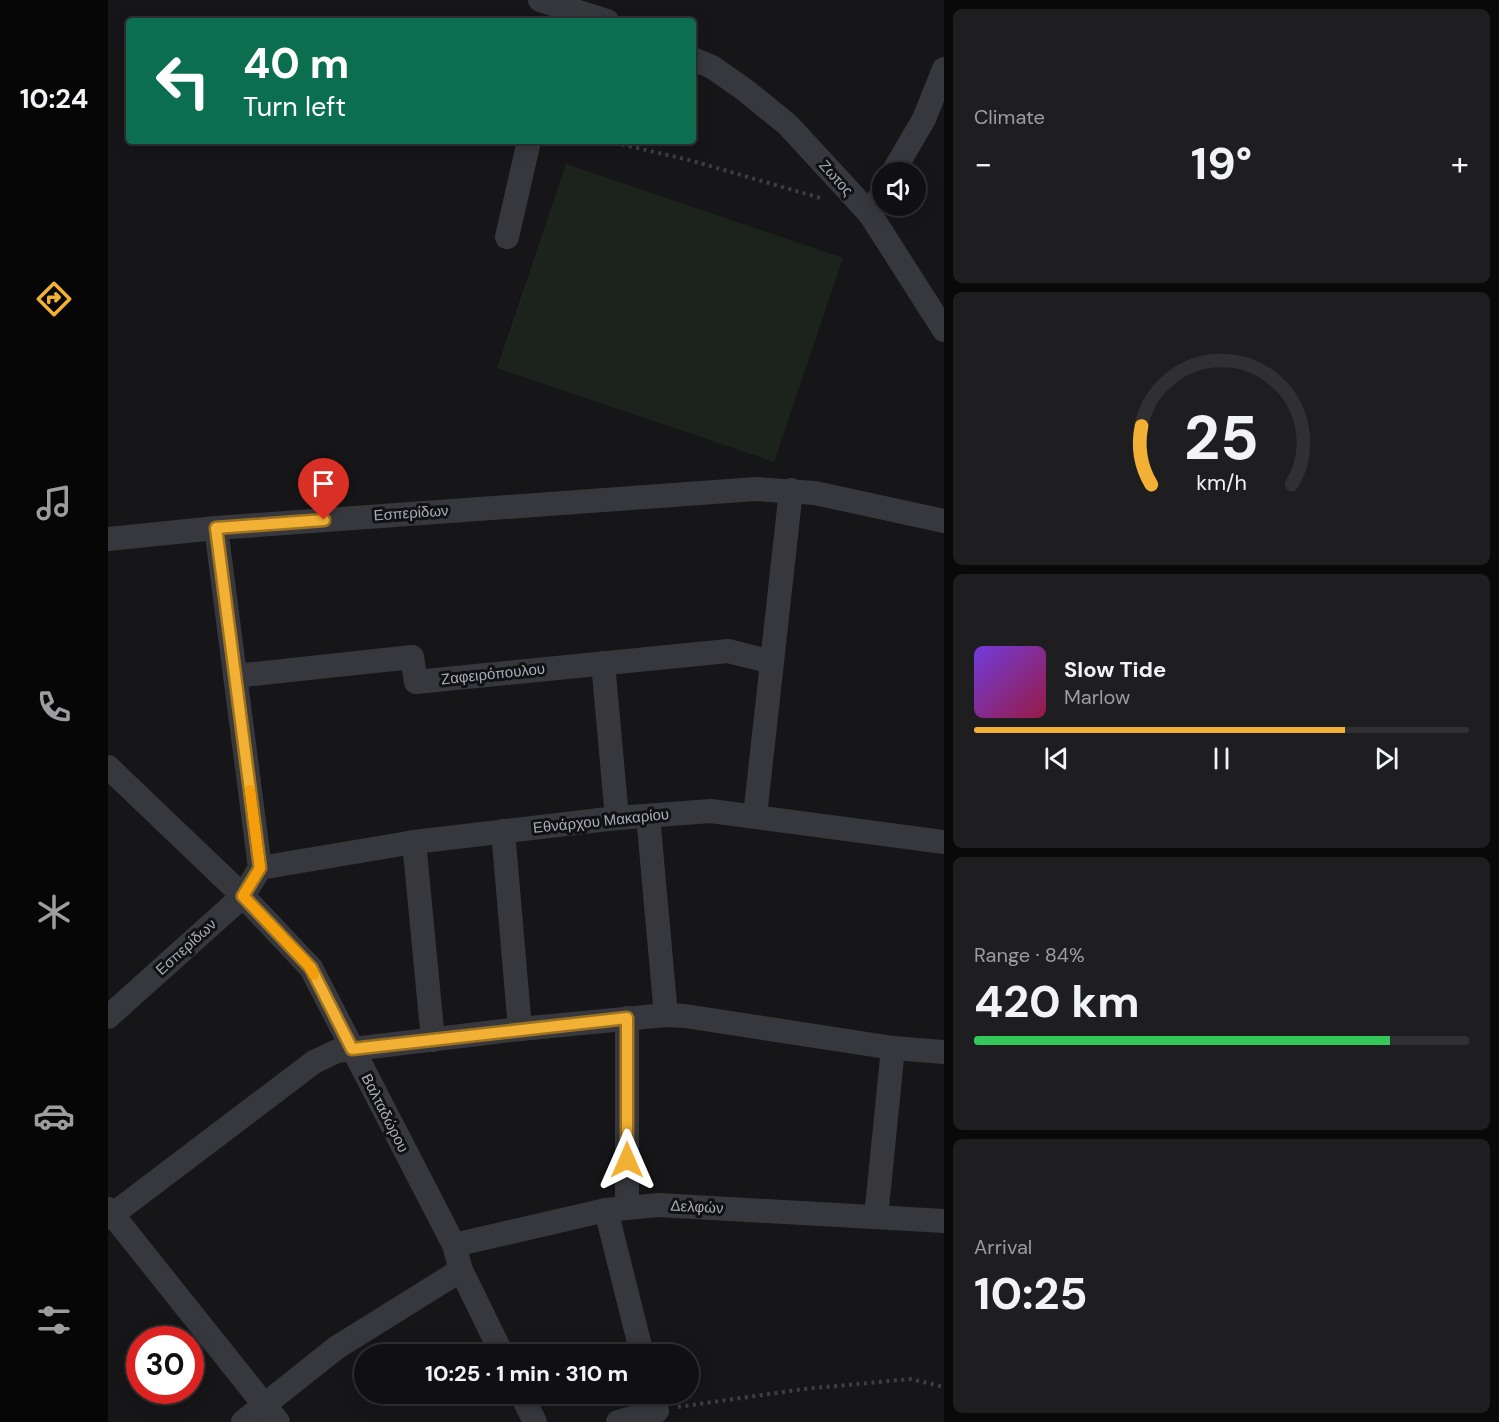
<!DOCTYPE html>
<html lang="en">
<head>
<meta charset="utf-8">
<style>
	body { margin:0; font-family:"DM Sans",sans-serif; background:#1e1e20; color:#f1f3f6; height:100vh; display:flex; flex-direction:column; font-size:22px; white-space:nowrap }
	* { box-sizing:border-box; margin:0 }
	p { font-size:20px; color:#9c9d9f }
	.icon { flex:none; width:33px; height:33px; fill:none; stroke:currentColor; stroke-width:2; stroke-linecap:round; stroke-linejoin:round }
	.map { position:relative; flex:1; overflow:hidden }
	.panel { display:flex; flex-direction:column; gap:9px; padding:9px; background:#09090a; width:555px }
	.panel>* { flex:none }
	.banner { position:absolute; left:18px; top:18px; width:570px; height:126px; border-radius:6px; box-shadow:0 3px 15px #0003,0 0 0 2px #303032; background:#0b6e4f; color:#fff; overflow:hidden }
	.fabs { position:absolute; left:764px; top:162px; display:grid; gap:12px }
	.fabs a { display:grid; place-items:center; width:54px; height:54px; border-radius:50%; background:#101012; box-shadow:0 3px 15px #0003,0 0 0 2px #303032; font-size:30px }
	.speed { position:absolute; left:18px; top:1326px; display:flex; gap:12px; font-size:30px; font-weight:700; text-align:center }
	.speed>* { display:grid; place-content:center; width:78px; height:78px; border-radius:50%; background:#101012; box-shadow:0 3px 15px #0003,0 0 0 2px #303032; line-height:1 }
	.speed .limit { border:9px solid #d22; background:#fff; color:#111 }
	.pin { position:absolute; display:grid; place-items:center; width:51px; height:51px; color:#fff; margin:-62px -26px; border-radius:50% 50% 50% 0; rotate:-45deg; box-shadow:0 0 6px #0007 }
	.pin .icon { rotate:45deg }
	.me { position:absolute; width:66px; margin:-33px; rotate:0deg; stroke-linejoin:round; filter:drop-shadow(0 0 4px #0008) }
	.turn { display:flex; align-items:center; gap:21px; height:126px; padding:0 18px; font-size:27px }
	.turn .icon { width:78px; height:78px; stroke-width:2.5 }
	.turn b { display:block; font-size:42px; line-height:51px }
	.big { font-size:45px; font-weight:700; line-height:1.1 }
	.panel .tile { flex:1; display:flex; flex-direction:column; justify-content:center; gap:9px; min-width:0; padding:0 21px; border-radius:9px; background:#1e1e20 }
	.panel .dial { align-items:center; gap:0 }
	.dial svg { height:156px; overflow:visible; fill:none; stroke:#303032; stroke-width:7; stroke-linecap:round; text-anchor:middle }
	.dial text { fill:#f1f3f6; stroke:none }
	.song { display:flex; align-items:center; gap:18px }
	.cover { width:72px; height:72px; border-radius:9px; background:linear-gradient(135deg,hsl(260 70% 55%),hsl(340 70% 35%)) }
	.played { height:6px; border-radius:3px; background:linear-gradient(90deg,#f2b134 75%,#303032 75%) }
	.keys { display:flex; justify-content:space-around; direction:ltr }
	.heat { display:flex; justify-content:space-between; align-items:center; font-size:33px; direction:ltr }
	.charge { height:9px; border-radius:4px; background:linear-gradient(90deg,#34c759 84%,#303032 0) }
	.trip { position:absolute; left:246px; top:1344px; width:345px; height:60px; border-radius:30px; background:#101012; box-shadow:0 3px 15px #0003,0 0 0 2px #303032; font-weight:700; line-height:60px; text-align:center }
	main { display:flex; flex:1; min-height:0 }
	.dock { display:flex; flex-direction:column; width:108px; justify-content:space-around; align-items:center; background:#060607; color:#9c9d9f }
	.dock .icon { width:42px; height:42px }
	.dock .on { color:#f2b134 }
	.dock b { font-size:27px; color:#f1f3f6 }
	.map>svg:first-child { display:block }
	.green { fill:#1c231d }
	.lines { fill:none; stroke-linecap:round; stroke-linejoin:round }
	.path { stroke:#3d3f44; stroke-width:4; stroke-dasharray:3 4.5; stroke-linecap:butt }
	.street { stroke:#37383d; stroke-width:24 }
	.route-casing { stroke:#9d7322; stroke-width:15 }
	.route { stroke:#f2b134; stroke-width:10 }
	.slow { stroke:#f59e0b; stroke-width:10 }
	.labels { text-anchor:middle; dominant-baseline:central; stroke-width:6; stroke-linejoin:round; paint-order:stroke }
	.street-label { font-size:15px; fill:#a8adb8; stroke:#111113 }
</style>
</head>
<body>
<main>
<nav class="dock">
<b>10:24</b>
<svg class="icon on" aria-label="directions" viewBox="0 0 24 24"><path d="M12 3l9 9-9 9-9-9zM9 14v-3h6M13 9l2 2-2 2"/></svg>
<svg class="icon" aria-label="music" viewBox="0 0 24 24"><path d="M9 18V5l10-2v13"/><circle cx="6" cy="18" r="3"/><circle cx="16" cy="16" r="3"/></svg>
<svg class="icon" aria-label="phone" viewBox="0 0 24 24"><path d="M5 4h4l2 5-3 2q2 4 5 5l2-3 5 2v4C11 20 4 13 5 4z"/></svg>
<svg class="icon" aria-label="climate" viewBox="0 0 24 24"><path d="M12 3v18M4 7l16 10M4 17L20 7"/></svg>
<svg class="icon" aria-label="car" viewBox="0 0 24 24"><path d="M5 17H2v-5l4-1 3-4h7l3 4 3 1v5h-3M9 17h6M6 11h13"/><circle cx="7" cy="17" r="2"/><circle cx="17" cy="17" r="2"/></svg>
<svg class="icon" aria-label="filters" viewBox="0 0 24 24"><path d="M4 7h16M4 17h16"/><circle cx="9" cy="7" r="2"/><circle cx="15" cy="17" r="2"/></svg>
</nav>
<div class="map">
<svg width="836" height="1422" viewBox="0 0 836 1422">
	<rect width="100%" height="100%" fill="#161618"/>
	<polygon class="green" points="458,164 735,258 666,462 389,368"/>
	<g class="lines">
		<g class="path">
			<polyline points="499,141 581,160 716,199"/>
			<polyline points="570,1407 696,1389 803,1379 836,1387"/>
		</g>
		<g class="street">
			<polyline points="432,0 499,21"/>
			<polyline points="585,59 604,67 637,90 680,125 762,214 836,330"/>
			<polyline points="785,172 816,119 836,69"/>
			<polyline points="762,214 774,193"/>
			<polyline points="399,237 421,141"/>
			<polyline points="0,539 108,528"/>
			<polyline points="495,663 509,818"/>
			<polyline points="127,676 304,657 308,682 620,651 664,662"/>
			<polyline points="0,767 135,896 203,968 346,1245 353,1270 394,1354"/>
			<polyline points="540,816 558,1015"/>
			<polyline points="647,816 683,490"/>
			<polyline points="395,831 412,1029"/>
			<polyline points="306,842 325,1040"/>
			<polyline points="152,868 306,842 509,818 603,811 836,842"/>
			<polyline points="0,1017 135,896 152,868 108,528 648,489 707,493 836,521"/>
			<polyline points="519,1207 519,1018"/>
			<polyline points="0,1209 170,1422"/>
			<polyline points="498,1210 534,1354"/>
			<polyline points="768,1217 785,1048"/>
			<polyline points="0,1218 206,1062 229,1051 412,1029 558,1015 577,1016 785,1048 836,1052"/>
			<polyline points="346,1245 498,1210 550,1205 836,1221"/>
			<polyline points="413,1394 427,1422"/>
			<polyline points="135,1422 228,1348 353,1270"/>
			<polyline points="510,1422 549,1411 544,1394"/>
		</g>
	</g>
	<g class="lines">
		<g class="route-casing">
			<polyline id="route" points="216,520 108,528 152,868 135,896 203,968 244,1049 519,1018 519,1160"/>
		</g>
		<use href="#route" class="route"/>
		<polyline class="slow" points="142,790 152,868 135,896 198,962 206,975"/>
	</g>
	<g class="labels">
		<g class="street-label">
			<text transform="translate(728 178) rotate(48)">Ζωτος</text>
			<text transform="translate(303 513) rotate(-4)">Εσπερίδων</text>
			<text transform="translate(385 674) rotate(-6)">Ζαφειρόπουλου</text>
			<text transform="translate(493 821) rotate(-6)">Εθνάρχου Μακαρίου</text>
			<text transform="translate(78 947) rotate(-42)">Εσπερίδων</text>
			<text transform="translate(277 1113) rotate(63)">Βαλταδώρου</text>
			<text transform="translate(589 1207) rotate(3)">Δελφών</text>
		</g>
	</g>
</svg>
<div class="fabs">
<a><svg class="icon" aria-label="sound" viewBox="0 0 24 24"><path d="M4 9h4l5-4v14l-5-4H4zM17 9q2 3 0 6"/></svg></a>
</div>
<div class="speed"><div class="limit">30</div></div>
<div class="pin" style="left:216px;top:520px;background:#d93025"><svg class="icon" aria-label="arrive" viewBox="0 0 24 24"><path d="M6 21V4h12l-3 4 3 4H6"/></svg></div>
<svg class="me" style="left:519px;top:1160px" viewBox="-20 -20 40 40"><path d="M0-17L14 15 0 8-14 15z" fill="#f2b134" stroke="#fff" stroke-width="4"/></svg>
<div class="trip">10:25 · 1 min · 310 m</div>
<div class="banner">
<div class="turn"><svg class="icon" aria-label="left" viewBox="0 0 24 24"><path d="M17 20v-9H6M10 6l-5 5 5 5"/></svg><div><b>40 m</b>Turn left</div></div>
</div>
</div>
<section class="panel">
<div class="tile"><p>Climate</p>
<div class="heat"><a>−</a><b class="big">19°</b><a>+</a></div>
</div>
<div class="tile dial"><svg viewBox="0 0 100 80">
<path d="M14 69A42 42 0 1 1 86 69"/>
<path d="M14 69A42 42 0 0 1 9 39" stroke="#f2b134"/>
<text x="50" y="56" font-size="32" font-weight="700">25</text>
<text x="50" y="72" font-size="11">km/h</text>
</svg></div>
<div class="tile">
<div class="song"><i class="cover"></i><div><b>Slow Tide</b><p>Marlow</p></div></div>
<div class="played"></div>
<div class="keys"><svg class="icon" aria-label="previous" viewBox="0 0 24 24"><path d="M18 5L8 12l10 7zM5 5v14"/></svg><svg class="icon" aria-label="pause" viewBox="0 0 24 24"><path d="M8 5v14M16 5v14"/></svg><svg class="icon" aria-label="next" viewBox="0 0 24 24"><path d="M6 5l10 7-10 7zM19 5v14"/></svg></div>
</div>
<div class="tile"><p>Range · 84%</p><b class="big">420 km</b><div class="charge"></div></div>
<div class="tile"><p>Arrival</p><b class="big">10:25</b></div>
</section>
</main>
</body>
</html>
